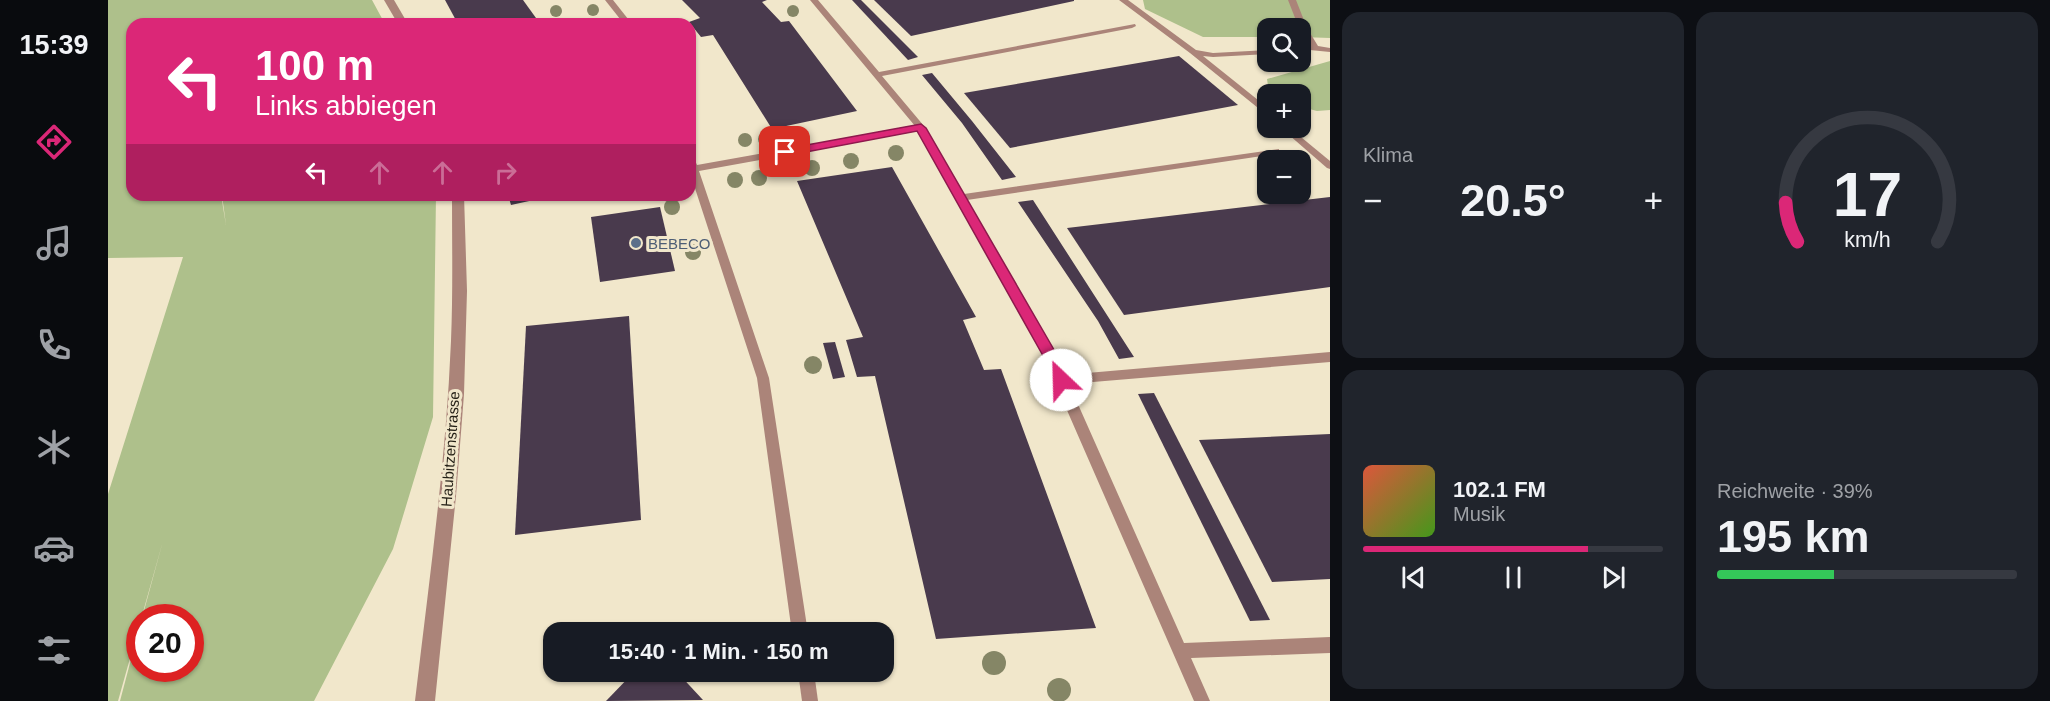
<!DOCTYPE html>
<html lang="de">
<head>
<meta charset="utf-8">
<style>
	body { margin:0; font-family:Arial,sans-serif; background:#20242c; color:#f1f3f6; height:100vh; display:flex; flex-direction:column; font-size:22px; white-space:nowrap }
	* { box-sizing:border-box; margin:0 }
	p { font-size:20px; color:#9ea1a6 }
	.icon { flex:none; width:33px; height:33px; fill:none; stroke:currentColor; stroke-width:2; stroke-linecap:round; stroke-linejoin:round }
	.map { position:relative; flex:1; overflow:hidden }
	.panel { display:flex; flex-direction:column; gap:12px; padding:12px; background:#0d0f14; width:720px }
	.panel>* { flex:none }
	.top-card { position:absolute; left:18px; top:18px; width:570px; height:183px; border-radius:18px; box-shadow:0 2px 4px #0004; background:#db2777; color:#fff; overflow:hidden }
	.tools { position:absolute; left:1149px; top:18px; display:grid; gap:12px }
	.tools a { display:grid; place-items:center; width:54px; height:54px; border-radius:12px; background:#171b24; box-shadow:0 2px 4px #0004; font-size:30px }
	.speed { position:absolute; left:18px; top:604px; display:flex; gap:12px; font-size:30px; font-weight:700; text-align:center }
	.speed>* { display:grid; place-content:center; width:78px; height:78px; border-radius:50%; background:#171b24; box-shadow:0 2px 4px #0004; line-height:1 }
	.speed .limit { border:9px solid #d22; background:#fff; color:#111 }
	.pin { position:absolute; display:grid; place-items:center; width:51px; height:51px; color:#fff; margin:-26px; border-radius:12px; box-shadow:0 3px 9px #0006 }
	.me { position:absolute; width:66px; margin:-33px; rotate:336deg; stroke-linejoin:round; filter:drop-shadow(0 0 4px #0008) }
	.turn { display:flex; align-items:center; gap:21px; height:126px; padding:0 30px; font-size:27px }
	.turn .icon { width:78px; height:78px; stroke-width:2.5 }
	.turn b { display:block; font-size:42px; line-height:51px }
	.lanes { display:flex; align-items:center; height:57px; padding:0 30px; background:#0003; justify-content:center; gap:30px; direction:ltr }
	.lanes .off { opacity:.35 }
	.big { font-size:45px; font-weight:800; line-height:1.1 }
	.panel .widget { flex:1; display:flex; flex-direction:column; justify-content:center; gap:9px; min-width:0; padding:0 21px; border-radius:18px; background:#20242c }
	.panel .dial { align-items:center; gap:0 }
	.dial svg { height:156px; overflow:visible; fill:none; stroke:#363941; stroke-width:7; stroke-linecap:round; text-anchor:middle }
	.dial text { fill:#f1f3f6; stroke:none }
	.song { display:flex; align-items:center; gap:18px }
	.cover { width:72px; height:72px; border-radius:9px; background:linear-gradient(135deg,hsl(10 70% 55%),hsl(100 70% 35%)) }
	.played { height:6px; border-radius:3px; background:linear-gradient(90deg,#db2777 75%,#363941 75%) }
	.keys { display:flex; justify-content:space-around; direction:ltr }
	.heat { display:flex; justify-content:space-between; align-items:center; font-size:33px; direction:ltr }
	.charge { height:9px; border-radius:4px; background:linear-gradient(90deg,#34c759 39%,#363941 0) }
	.panel .tiles { flex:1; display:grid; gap:12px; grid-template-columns:repeat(2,1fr) }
	.trip { position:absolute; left:435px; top:622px; width:351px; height:60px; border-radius:18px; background:#171b24; box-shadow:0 2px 4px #0004; font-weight:800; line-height:60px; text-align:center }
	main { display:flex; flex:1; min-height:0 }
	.tabs { display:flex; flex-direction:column; width:108px; justify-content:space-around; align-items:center; background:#090b0e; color:#9ea1a6 }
	.tabs .icon { width:42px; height:42px }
	.tabs .on { color:#db2777 }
	.tabs b { font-size:27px; color:#f1f3f6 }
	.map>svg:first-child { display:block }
	.green { fill:#aec08b }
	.building { fill:#493a4d }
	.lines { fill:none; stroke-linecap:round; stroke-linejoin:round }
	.lane { fill:#ab8479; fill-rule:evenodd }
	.street { fill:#ab8479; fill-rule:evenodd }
	.tree { fill:#858666 }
	.route { fill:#db2777; stroke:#8e194d; stroke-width:1.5 }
	.service-dot { fill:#5c6f8a; stroke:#f1e7cb; stroke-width:2 }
	.labels { text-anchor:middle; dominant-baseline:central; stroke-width:6; stroke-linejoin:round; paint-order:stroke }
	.service-label { font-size:15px; fill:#4e5e75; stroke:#f1e7cb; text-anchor:start }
	.street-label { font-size:15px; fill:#231f15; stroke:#f1e7cb }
</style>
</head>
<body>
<main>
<nav class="tabs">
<b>15:39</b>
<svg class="icon on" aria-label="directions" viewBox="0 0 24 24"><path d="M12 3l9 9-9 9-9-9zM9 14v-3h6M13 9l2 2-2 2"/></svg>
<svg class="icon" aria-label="music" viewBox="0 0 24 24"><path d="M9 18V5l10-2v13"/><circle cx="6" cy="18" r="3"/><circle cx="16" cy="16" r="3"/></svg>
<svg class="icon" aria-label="phone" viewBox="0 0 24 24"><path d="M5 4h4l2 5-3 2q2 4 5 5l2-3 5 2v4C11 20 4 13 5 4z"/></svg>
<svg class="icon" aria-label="climate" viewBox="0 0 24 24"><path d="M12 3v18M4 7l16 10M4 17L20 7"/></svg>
<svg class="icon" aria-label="car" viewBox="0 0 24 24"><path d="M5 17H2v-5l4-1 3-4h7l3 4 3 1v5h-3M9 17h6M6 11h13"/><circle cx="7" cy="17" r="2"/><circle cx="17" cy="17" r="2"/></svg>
<svg class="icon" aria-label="filters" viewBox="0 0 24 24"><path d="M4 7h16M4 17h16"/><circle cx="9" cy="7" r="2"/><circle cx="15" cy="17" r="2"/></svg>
</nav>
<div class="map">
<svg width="1222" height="701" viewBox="0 0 1222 701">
	<rect width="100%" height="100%" fill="#f1e7cb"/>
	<g class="green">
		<polygon points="0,0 264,0 277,24 24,24 24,195 113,195 118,225 114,195 328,195 325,417 285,549 206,701 12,701 31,629 32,669 82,669 82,618 34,618 55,541 10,701 0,701 0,494 75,257 0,258"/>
		<polygon points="1035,0 1222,0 1222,38 1193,37 1192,28 1160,28 1159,37 1095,37 1037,9"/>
		<polygon points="1222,61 1222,110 1209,111 1194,107 1192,94 1172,94 1160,86 1159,79"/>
	</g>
	<g class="building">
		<polygon points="337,0 415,0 428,18 403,24 350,24"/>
		<polygon points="574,0 659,0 654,2 673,22 681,21 749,111 664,129 605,35 593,37 581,22 592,18"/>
		<polygon points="744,0 753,0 810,57 800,60"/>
		<polygon points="766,0 966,0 966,1 803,36"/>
		<polygon points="1071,56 1130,105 902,148 856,93"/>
		<polygon points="824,73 864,121 908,177 894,180 854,123 814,75"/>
		<polygon points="784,167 868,317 855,320 876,370 893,369 988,628 828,639 767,376 749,377 738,340 755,337 689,181"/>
		<polygon points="400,195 444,195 444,196 403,205"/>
		<polygon points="1222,197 1222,287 1016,315 959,228"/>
		<polygon points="925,200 1026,357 1011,359 990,321 910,202"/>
		<polygon points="552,207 567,271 492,282 483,217"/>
		<polygon points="521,316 533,520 407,535 418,326"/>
		<polygon points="727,342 737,377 725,379 715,343"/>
		<polygon points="1046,393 1162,620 1142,621 1030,394"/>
		<polygon points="1222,434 1222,579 1164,582 1091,440"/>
		<polygon points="526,672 569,672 595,700 498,701"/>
	</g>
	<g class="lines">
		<g class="lane">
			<polygon points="497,0 505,0 524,24 516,24"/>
			<polygon points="702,0 710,0 771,72 1027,24 1028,26 1024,28 774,76 816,126 856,194 1171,149 1171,153 1168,154 859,200 944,349 956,375 1222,352 1222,362 961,384 1076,643 1222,637 1222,653 1083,658 1102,701 1086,701 934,353 810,131 591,171 661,378 700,633 684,633 649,378 582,173 582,155 585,156 589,165 807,126"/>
			<polygon points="1011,0 1020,0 1088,50 1105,53 1160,50 1160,54 1105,57 1095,56 1160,108 1160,116 1082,53"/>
			<polygon points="1180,0 1188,0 1199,28 1210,46 1222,48 1222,52 1192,49 1192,44 1201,45 1191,28"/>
			<polygon points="1173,128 1182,128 1222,161 1222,169 1219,168"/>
			<polygon points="690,672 706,672 710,701 694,701"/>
		</g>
		<g class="street">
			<polygon points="276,0 286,0 300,24 290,24"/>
			<path d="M344,195h12l3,96 -3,103 -8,102 -21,205h-20c14,-120 31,-239 36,-360 2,-48 1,-97 1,-146z"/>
		</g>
	</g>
	<g class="tree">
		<circle cx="485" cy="10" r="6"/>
		<circle cx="448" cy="11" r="6"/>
		<circle cx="685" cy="11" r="6"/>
		<circle cx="657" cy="139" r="7"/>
		<circle cx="637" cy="140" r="7"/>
		<circle cx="788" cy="153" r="8"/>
		<circle cx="743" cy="161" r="8"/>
		<circle cx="682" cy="167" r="8"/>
		<circle cx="704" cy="168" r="8"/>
		<circle cx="651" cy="178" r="8"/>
		<circle cx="627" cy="180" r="8"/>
		<circle cx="564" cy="207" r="8"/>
		<circle cx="585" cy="252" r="8"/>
		<circle cx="705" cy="365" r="9"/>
		<circle cx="886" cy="663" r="12"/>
		<circle cx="951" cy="690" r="12"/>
	</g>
	<polygon class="route" points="813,124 818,128 945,348 960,380 958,384 948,384 934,354 809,131 677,156 671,152 677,149"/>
	<circle class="service-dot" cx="528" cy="243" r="6"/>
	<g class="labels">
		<g class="service-label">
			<text x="540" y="243">BEBECO</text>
		</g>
		<g class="street-label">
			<text transform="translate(342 449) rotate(-86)">Haubitzenstrasse</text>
		</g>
	</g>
</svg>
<div class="tools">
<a><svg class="icon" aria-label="search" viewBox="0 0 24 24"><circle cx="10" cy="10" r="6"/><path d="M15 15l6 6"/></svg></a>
<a>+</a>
<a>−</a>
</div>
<div class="speed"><div class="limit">20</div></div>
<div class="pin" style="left:677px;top:152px;background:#d93025"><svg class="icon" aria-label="arrive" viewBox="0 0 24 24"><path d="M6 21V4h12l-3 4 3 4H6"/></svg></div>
<svg class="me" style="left:953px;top:380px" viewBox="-20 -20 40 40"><circle r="19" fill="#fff"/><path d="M0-13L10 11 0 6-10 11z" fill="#db2777"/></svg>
<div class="trip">15:40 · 1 Min. · 150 m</div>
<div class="top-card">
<div class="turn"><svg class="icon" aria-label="left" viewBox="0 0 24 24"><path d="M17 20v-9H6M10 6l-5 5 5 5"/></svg><div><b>100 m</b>Links abbiegen</div></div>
<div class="lanes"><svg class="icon" aria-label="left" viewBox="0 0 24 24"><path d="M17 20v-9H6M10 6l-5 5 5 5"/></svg><svg class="icon off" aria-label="ahead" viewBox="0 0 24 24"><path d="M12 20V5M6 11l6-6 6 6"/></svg><svg class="icon off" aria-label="ahead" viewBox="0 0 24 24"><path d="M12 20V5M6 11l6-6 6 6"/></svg><svg class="icon off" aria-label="right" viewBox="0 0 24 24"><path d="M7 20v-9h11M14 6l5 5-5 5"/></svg></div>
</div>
</div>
<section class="panel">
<div class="tiles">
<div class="widget"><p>Klima</p>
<div class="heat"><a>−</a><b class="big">20.5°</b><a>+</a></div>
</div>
<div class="widget dial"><svg viewBox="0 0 100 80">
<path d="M14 69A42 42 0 1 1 86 69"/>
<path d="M14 69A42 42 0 0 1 8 49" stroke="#db2777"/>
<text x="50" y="56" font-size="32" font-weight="700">17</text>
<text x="50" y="72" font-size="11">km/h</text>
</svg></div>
<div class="widget">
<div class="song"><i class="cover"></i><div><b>102.1 FM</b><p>Musik</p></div></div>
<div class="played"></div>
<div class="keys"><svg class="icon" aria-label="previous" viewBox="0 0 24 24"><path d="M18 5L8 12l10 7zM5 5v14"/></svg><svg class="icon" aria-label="pause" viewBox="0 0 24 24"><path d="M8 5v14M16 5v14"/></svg><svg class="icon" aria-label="next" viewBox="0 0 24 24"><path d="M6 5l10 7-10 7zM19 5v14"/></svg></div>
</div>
<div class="widget"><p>Reichweite · 39%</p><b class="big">195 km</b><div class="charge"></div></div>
</div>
</section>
</main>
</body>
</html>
